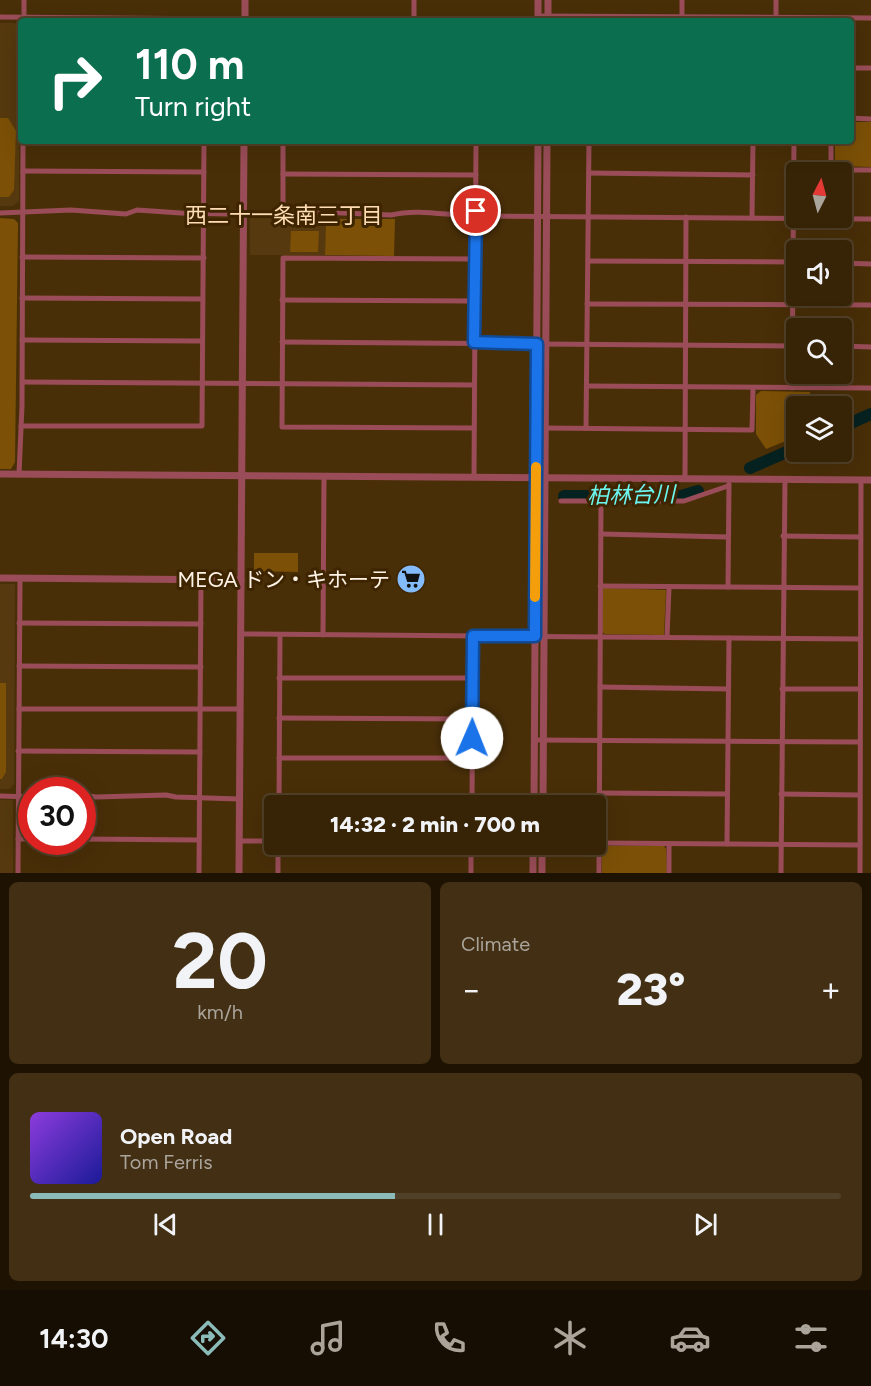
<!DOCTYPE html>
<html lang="en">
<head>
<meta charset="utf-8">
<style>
	body { margin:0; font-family:Figtree,"Noto Sans JP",sans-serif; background:#422f14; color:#f1f3f6; height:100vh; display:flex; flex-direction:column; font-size:22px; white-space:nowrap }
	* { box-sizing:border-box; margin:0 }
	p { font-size:20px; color:#aaa49b }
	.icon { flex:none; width:33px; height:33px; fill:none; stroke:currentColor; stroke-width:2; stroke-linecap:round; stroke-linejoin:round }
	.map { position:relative; height:873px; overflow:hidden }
	.side { display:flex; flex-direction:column; gap:9px; padding:9px; background:#1e1303; flex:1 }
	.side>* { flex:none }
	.guide { position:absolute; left:18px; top:18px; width:836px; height:126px; border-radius:6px; box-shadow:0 6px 24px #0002,0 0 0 2px #514028; background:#0b6e4f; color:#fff; overflow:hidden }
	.needle { width:39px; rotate:6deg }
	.tools { position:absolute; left:786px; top:162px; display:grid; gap:12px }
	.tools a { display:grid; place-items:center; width:66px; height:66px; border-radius:6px; background:#372306; box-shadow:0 6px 24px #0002,0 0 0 2px #514028; font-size:30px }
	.speed { position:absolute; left:18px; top:777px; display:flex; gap:12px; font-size:30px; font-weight:700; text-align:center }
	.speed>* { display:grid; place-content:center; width:78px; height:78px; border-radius:50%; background:#372306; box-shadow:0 6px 24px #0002,0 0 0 2px #514028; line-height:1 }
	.speed .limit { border:9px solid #d22; background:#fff; color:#111 }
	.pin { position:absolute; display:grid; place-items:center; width:51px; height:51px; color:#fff; margin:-26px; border:3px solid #fff; border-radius:50%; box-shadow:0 2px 6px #0007 }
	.me { position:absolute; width:66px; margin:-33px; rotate:1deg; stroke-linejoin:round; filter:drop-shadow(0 0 4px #0008) }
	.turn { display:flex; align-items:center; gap:21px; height:126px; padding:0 18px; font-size:27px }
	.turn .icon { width:78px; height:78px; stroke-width:2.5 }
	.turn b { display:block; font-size:42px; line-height:51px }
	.big { font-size:45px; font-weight:800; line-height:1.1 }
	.side .tile { flex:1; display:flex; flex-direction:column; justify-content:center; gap:9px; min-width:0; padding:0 21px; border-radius:9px; background:#422f14 }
	.side .dial { align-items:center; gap:0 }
	.dial b { font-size:78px; line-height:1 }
	.song { display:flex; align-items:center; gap:18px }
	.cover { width:72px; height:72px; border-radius:9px; background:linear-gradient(135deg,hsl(270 70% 55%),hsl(240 70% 35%)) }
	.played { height:6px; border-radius:3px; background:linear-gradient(90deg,#8bbbb9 45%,#514028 45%) }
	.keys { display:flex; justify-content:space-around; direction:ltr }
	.heat { display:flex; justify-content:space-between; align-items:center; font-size:33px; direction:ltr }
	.side .tiles { flex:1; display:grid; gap:9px; grid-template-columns:1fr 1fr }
	.tile:last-child { grid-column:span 2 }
	.trip { position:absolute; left:264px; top:795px; width:342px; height:60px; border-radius:6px; background:#372306; box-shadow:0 6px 24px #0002,0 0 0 2px #514028; font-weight:800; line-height:60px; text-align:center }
	.menu { display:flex; height:96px; justify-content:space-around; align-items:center; background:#160e02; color:#aaa49b }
	.menu .icon { width:42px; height:42px }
	.menu .on { color:#8bbbb9 }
	.menu b { font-size:27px; color:#f1f3f6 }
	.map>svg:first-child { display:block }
	.built { fill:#56390e }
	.green { fill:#7c5006 }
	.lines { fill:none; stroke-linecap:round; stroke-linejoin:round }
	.river { stroke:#052120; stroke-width:12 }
	.minor { stroke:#9a4d58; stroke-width:5 }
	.tertiary { stroke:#9a4d58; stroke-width:7 }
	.route-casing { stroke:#114b97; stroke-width:15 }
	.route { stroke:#1a73e8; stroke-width:10 }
	.slow { stroke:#f59e0b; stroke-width:10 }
	.labels { text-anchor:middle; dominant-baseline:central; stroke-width:6; stroke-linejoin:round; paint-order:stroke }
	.poi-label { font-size:21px; fill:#fdf2e5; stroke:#3e2500; text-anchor:end }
	.neighbourhood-label { font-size:22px; fill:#feddb5; stroke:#3e2500 }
	.water-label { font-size:22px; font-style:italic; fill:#6cf6f1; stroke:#3e2500 }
</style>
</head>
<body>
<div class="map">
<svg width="871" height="873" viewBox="0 0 871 873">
	<rect width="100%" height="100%" fill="#492f08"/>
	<g class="built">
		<polygon points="0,23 14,23 19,26 19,201 13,206 0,206"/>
		<polygon points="250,218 326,219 325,255 250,255"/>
		<polygon points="0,584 15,584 14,784 10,789 0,789"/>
		<rect x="0" y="800" width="13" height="73"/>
	</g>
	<g class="green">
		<polygon points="0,118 8,118 16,131 14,190 9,197 0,197"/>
		<polygon points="851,122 871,122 871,167 840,166 835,162 835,141 850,141"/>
		<polygon points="0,218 14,219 18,223 15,462 11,469 0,469"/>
		<polygon points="326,219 395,219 394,256 325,255"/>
		<polygon points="291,231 319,231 318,252 290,252"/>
		<polygon points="761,391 810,392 810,406 796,406 796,437 766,449 756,434 756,395"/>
		<polygon points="254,553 298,553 298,572 254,571"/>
		<polygon points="603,588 666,590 664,635 605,634 602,632"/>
		<polygon points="0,683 6,683 6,772 2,779 0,779"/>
		<polygon points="604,846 664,846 666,849 667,873 602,873 602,847"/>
	</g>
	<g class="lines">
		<g class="river">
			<polyline points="842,427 871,414"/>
			<polyline points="750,468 796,448"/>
			<polyline points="564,496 681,496 698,491"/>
		</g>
		<g class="minor">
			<polyline points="414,0 414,20"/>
			<polyline points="776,0 776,17"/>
			<polyline points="538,16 871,18"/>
			<polyline points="682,16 682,0"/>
			<polyline points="0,17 473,21"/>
			<polyline points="24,19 24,0"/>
			<polyline points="850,68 871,68"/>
			<polyline points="850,118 871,119"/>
			<polyline points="794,170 871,170"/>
			<polyline points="831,170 831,141"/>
			<polyline points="23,171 204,172"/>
			<polyline points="589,173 753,175"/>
			<polyline points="283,174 476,175"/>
			<path d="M0,213l71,-3 55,4 11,-4 44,3 102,2 29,-1 7,-2 72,3c28,-7 57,1 85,1l395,3"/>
			<polyline points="283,215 283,141"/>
			<polyline points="752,218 753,141"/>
			<polyline points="22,257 204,258"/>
			<polyline points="589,261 795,262"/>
			<polyline points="842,263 871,264"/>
			<polyline points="22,298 202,299"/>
			<polyline points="282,300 475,301"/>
			<polyline points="587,304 871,305"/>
			<polyline points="22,340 202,341"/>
			<polyline points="282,342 796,346"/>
			<polyline points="842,346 871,347"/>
			<polyline points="22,382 474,385"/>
			<polyline points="587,386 871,388"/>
			<polyline points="792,388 794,141"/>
			<polyline points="21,426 202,426 204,141"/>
			<polyline points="474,428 282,427 283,258 475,259"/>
			<polyline points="544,428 752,430 753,388"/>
			<polyline points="586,428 589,141"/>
			<polyline points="19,474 22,406 23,141"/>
			<polyline points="474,477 476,141"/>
			<polyline points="685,479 686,217"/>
			<polyline points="561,501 684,501 728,486"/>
			<polyline points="601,534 728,537"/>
			<polyline points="783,536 860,537"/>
			<polyline points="600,586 860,588"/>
			<polyline points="728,587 729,484"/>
			<polyline points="19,623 201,624"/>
			<polyline points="241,634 860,639"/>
			<polyline points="323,635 324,477"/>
			<polyline points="667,637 669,588"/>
			<polyline points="19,666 201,667"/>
			<polyline points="279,678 472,678"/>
			<polyline points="600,687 728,689"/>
			<polyline points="782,689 859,689"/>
			<polyline points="19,709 240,709"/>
			<polyline points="279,718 472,719"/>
			<polyline points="534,740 859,742"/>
			<polyline points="18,751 200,752"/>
			<polyline points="279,758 472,758"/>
			<polyline points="599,793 727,794"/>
			<polyline points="781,794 859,795"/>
			<polyline points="82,795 96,797 166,795 176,797 239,799"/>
			<polyline points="0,796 32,797"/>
			<polyline points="279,798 472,799"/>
			<polyline points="279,806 280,635"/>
			<polyline points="472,806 473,637"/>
			<polyline points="18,839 32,839"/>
			<polyline points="82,839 199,840"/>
			<polyline points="239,841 274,841"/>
			<polyline points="597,843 859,845"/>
			<polyline points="278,844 278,873"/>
			<polyline points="727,844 729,638"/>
			<polyline points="18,873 20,579"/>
			<polyline points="199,873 201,580"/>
			<polyline points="471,873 471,844"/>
			<polyline points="599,873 601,502"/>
			<polyline points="669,873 669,844"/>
			<polyline points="781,873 785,480"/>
			<polyline points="860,873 861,480"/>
		</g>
		<g class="tertiary">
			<polyline points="245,21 245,0"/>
			<polyline points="538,21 538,0"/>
			<polyline points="548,21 548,0"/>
			<polyline points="0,474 871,480"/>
			<polyline points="0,578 241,580"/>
			<polyline points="534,806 538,141"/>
			<polyline points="543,806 547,141"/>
			<polyline points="239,873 244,141"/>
			<polyline points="533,873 533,844"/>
			<polyline points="542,873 542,844"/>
		</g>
	</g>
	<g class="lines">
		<g class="route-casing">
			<polyline id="route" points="472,738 473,636 535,636 535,623 537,344 474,342 476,211"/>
		</g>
		<use href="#route" class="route"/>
		<polyline class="slow" points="535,597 536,467"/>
	</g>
	<defs>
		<g id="supermarket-disc" transform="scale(1.5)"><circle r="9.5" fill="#84bcfb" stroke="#3e2500"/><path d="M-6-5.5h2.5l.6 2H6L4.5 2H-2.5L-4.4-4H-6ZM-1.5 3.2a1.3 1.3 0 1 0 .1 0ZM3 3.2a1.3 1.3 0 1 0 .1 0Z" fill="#111"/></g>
	</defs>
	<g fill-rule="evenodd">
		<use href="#supermarket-disc" x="411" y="579"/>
	</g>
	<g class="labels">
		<g class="poi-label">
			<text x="390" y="579">MEGA ドン・キホーテ</text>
		</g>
		<g class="neighbourhood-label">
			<text x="284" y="215">西二十一条南三丁目</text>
		</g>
		<g class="water-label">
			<text transform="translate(631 495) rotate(-1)">柏林台川</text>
		</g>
	</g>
</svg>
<div class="tools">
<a><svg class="needle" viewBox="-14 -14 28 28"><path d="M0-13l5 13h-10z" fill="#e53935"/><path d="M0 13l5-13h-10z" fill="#aaa49b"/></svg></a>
<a><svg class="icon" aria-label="sound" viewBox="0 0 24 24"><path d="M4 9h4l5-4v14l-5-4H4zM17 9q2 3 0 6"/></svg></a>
<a><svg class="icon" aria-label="search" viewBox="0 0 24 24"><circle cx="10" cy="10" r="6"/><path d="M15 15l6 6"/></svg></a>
<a><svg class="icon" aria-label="layers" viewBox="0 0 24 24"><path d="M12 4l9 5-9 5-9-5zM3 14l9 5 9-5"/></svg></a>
</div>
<div class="speed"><div class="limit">30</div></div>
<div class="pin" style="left:476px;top:211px;background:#d93025"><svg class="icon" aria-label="arrive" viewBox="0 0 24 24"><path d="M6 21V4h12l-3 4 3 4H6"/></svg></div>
<svg class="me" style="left:472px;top:738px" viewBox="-20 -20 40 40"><circle r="19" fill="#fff"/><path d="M0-13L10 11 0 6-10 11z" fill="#1a73e8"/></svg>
<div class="trip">14:32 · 2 min · 700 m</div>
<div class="guide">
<div class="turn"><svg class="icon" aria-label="right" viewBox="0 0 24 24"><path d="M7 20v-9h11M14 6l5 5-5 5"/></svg><div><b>110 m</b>Turn right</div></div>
</div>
</div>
<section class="side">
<div class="tiles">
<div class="tile dial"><b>20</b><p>km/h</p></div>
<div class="tile"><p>Climate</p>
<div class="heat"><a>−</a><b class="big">23°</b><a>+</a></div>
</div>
<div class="tile">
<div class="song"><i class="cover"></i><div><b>Open Road</b><p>Tom Ferris</p></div></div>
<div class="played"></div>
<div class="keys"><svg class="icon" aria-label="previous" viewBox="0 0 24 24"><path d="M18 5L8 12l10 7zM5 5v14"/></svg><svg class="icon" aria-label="pause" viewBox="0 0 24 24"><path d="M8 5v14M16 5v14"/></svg><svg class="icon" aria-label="next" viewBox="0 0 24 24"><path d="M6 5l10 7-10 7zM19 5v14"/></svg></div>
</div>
</div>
</section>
<nav class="menu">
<b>14:30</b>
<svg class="icon on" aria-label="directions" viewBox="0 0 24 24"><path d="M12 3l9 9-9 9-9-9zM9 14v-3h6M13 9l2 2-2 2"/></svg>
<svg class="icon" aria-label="music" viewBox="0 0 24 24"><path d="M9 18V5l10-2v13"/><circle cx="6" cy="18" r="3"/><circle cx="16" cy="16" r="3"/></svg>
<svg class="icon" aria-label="phone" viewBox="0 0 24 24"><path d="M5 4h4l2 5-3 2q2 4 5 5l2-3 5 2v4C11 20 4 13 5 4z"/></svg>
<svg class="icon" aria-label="climate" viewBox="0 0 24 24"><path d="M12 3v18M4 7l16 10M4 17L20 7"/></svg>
<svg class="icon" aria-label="car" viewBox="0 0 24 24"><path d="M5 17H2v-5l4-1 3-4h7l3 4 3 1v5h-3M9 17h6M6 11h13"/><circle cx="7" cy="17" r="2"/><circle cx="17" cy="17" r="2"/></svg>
<svg class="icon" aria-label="filters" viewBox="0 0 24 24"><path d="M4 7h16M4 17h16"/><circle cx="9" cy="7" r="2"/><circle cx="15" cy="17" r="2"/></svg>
</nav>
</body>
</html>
